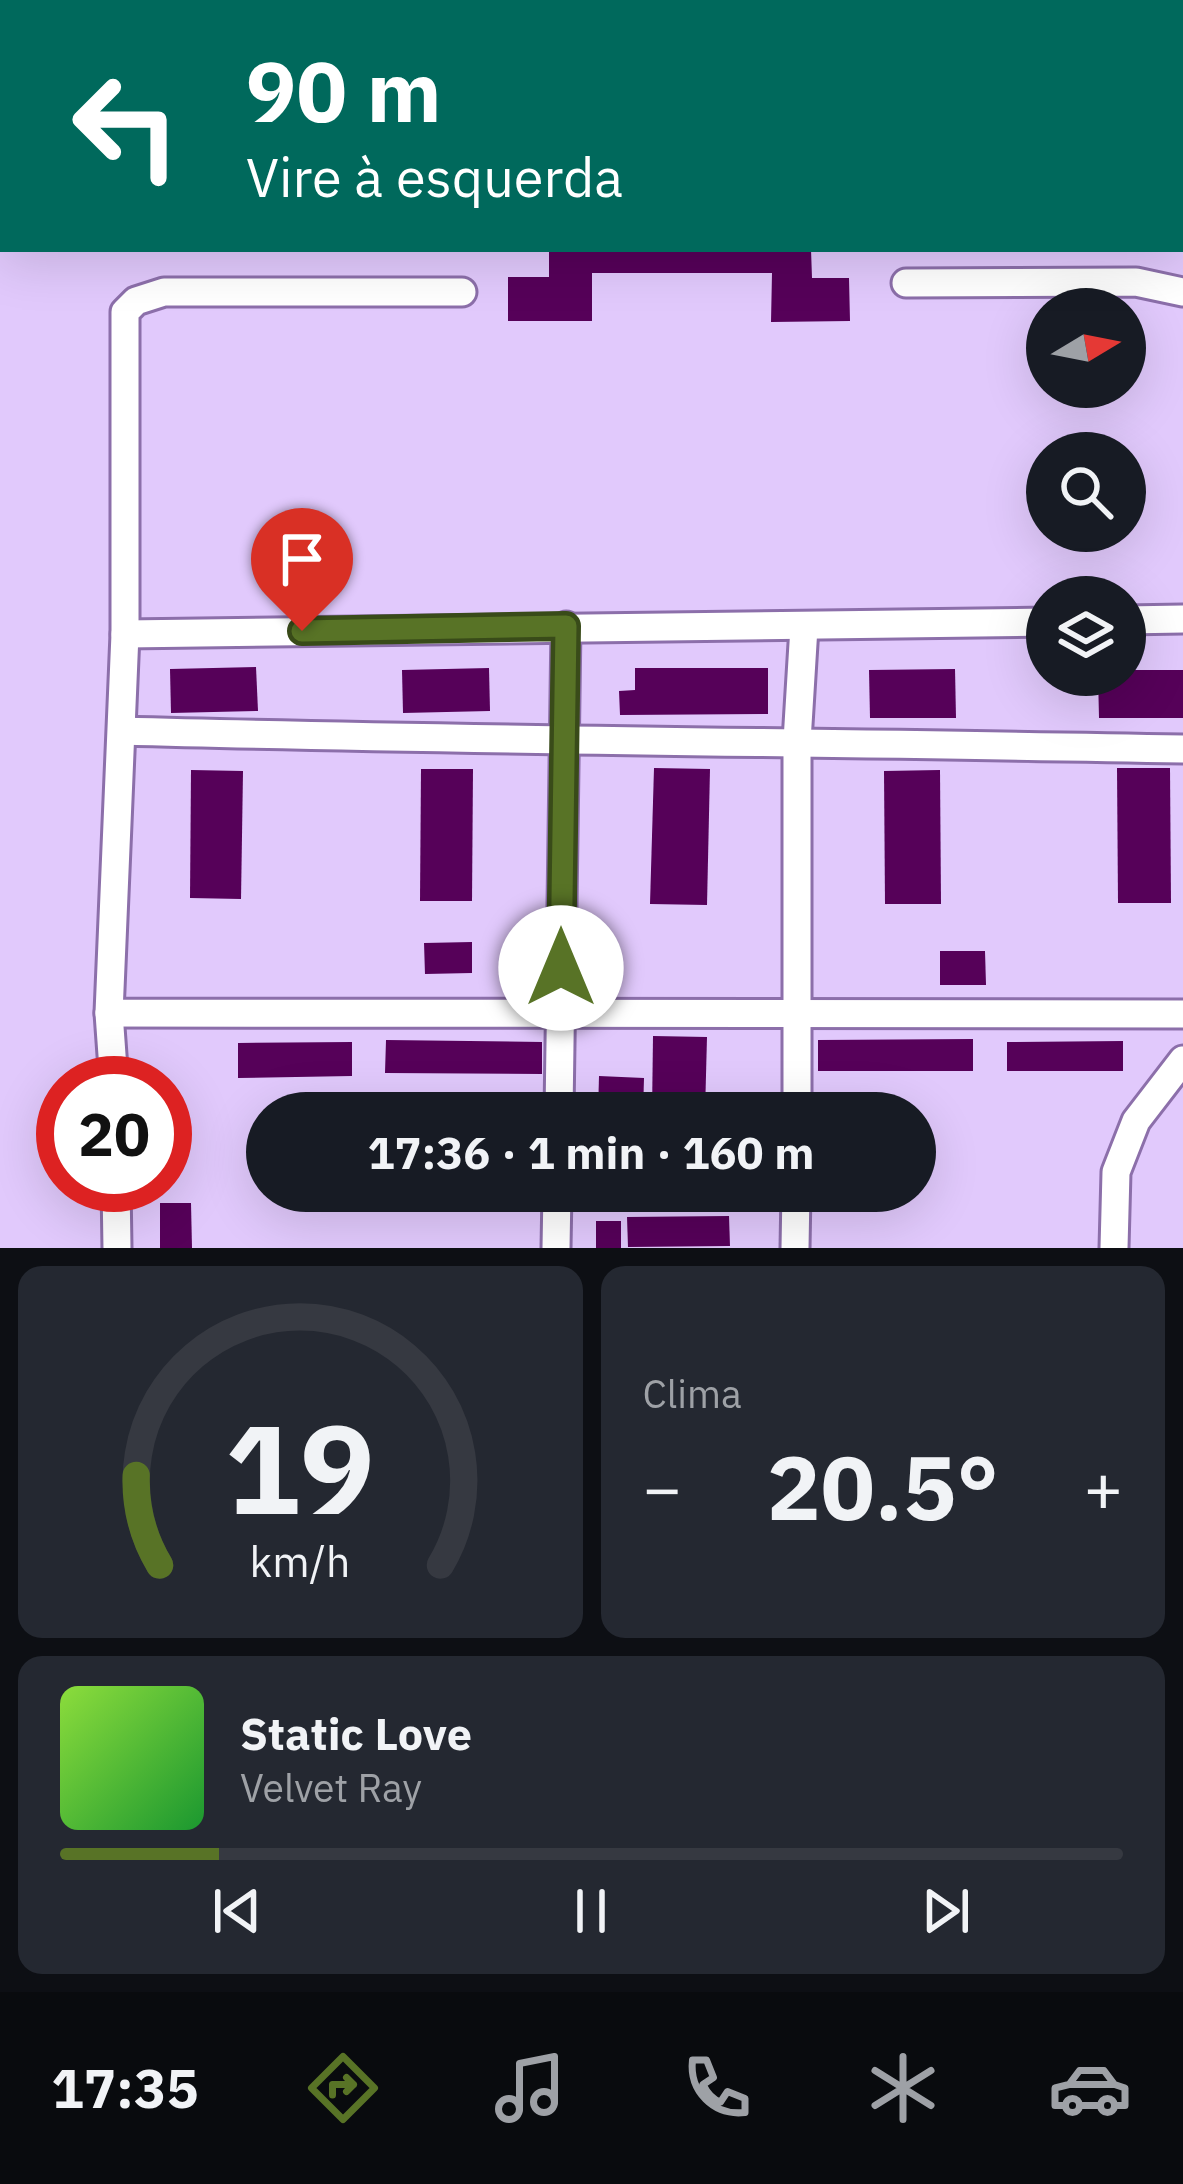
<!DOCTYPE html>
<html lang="pt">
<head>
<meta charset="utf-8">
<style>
	body { margin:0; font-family:"IBM Plex Sans",sans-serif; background:#242831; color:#f1f3f6; height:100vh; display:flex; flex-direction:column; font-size:45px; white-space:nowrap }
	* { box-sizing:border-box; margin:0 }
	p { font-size:39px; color:#9ea1a6 }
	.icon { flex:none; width:66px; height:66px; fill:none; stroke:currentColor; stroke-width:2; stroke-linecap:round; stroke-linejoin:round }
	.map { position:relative; height:1248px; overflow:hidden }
	.side { display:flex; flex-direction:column; gap:18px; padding:18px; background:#0d0f14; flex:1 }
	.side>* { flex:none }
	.hud { position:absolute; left:0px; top:0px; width:1185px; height:252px; box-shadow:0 12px 48px #0002; background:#00695c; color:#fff; overflow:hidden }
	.needle { width:78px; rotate:80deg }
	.tools { position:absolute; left:1026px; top:288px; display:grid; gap:24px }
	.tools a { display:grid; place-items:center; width:120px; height:120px; border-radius:50%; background:#171b24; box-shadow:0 12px 48px #0002; font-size:60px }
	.speed { position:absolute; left:36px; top:1056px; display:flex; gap:24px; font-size:60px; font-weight:700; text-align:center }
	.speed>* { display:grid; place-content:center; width:156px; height:156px; border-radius:50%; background:#171b24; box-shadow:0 12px 48px #0002; line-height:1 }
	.speed .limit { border:18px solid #d22; background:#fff; color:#111 }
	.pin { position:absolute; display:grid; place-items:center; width:102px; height:102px; color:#fff; margin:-123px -51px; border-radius:50% 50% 50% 0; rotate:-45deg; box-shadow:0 0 12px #0007 }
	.pin .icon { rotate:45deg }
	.me { position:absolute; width:132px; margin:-66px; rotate:0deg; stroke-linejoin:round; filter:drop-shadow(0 0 9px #0008) }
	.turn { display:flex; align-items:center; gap:42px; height:252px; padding:0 48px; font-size:54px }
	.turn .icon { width:156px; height:156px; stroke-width:2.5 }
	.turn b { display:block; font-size:84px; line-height:102px }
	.big { font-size:90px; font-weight:800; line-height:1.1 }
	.side .widget { flex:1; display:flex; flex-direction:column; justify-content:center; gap:18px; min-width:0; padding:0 42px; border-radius:24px; background:#242831 }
	.side .dial { align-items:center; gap:0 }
	.dial svg { height:312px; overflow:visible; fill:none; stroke:#363941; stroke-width:7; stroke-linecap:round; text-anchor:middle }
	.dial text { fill:#f1f3f6; stroke:none }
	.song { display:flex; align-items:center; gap:36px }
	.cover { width:144px; height:144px; border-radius:18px; background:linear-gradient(135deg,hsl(90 70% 55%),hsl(130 70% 35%)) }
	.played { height:12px; border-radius:6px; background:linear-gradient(90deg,#587326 15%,#363941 15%) }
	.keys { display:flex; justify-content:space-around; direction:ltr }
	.heat { display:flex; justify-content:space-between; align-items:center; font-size:66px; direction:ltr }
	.side .tiles { flex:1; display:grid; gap:18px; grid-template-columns:1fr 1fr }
	.widget:last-child { grid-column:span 2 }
	.trip { position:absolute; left:246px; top:1092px; width:690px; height:120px; border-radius:60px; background:#171b24; box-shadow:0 12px 48px #0002; font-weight:800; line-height:120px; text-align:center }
	.tabs { display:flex; height:192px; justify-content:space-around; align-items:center; background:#090b0e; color:#9ea1a6 }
	.tabs .icon { width:84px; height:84px }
	.tabs .selected { color:#587326 }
	.tabs b { font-size:54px; color:#f1f3f6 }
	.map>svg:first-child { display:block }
	.building { fill:#560159 }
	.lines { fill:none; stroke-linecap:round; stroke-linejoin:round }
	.minor-casing { stroke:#8c6faa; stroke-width:33 }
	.minor { stroke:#fff; stroke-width:27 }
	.route-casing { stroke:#394b19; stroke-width:30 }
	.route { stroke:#587326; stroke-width:21 }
</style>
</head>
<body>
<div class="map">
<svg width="1183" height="1248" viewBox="0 0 1183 1248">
	<rect width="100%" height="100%" fill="#e1c9fc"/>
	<g class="building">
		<polygon points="549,249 811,249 812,278 849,278 850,321 771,322 772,273 592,273 592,321 508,321 508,277 549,277"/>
		<polygon points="256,667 258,711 171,713 170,669"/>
		<polygon points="489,668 490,711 403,713 402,670"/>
		<polygon points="635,668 768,668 768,714 620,715 619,691 635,690"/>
		<polygon points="955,669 956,718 870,718 869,670"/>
		<polygon points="1125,670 1183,670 1183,718 1099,718 1098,675 1125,675"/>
		<polygon points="654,768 710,769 707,905 650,904"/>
		<polygon points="1117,768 1170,768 1171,903 1118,903"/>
		<polygon points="421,769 473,769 472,901 420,901"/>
		<polygon points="191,770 243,771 241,899 190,898"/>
		<polygon points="940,770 941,904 885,904 884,771"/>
		<polygon points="472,942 472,973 425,974 424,943"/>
		<polygon points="940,951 985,951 986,985 940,985"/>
		<polygon points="653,1036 707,1037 705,1113 652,1113"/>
		<polygon points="973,1039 973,1071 818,1071 818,1040"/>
		<polygon points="386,1040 542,1042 542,1074 385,1073"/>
		<polygon points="1123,1041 1123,1071 1007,1071 1007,1042"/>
		<polygon points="352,1042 352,1076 238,1078 238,1043"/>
		<polygon points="599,1076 644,1078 643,1113 598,1113"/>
		<polygon points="650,1191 703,1191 703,1207 650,1206"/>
		<polygon points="160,1203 191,1203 192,1248 160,1248"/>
		<polygon points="729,1216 730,1246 628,1247 627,1217"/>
		<rect x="596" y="1221" width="25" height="27"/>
	</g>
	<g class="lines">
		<g class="minor-casing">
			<g id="minor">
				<polyline points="0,126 3,0"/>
				<polyline points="906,283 1136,282 1183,292"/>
				<polyline points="462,292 164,292 136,301 125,312 125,634 109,1013 1183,1014"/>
				<polyline points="1125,620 1183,619"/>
				<polyline points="125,634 1047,622"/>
				<path d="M122,731c354,10 707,11 1061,18"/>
				<polyline points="109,1013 114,1083"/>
				<polyline points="559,1113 566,626"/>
				<polyline points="797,1113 797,741 804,627"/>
				<polyline points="116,1185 117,1248"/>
				<polyline points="556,1248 557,1191"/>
				<polyline points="795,1248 796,1191"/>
				<polyline points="1114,1248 1116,1172 1136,1121 1183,1060"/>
			</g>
		</g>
		<use href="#minor" class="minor"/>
	</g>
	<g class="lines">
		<g class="route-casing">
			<polyline id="route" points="302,631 566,626 561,968"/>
		</g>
		<use href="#route" class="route"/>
	</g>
</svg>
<div class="tools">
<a><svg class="needle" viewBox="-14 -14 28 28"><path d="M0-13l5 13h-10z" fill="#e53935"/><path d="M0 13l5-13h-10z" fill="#9ea1a6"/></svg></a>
<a><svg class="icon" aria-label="search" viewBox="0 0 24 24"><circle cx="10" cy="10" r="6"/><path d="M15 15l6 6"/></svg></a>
<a><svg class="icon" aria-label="layers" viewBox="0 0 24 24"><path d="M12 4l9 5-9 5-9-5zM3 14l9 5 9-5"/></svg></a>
</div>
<div class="speed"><div class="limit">20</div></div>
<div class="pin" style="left:302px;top:631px;background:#d93025"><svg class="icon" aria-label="arrive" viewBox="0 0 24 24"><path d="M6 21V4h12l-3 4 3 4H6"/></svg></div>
<svg class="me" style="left:561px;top:968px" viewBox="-20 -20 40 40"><circle r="19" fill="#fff"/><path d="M0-13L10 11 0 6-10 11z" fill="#587326"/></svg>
<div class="trip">17:36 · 1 min · 160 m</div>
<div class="hud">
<div class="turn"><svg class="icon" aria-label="left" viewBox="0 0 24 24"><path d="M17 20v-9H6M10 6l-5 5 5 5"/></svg><div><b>90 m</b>Vire à esquerda</div></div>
</div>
</div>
<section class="side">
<div class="tiles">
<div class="widget dial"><svg viewBox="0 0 100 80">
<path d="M14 69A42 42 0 1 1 86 69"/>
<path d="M14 69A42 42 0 0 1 8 46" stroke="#587326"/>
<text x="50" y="56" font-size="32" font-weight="700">19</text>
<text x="50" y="72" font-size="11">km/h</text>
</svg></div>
<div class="widget"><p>Clima</p>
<div class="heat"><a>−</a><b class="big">20.5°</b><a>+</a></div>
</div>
<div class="widget">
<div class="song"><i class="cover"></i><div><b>Static Love</b><p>Velvet Ray</p></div></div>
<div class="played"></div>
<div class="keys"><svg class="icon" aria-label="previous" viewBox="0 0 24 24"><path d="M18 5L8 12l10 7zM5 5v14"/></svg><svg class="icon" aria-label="pause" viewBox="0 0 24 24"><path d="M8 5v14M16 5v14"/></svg><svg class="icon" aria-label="next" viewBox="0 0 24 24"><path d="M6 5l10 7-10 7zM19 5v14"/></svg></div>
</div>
</div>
</section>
<nav class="tabs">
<b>17:35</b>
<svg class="icon selected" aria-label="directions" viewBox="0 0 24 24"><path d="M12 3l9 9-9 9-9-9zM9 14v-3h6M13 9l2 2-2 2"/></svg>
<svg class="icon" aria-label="music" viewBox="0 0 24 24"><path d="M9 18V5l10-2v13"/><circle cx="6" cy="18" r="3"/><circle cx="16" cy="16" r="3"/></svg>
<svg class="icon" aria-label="phone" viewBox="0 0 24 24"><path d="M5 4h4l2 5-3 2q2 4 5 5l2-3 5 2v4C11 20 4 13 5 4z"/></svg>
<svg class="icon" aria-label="climate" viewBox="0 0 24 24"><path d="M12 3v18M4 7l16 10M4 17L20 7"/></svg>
<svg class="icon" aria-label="car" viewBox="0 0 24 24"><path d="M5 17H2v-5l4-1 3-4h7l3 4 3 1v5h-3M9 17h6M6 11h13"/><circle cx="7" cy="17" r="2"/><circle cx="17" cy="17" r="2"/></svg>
</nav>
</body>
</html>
